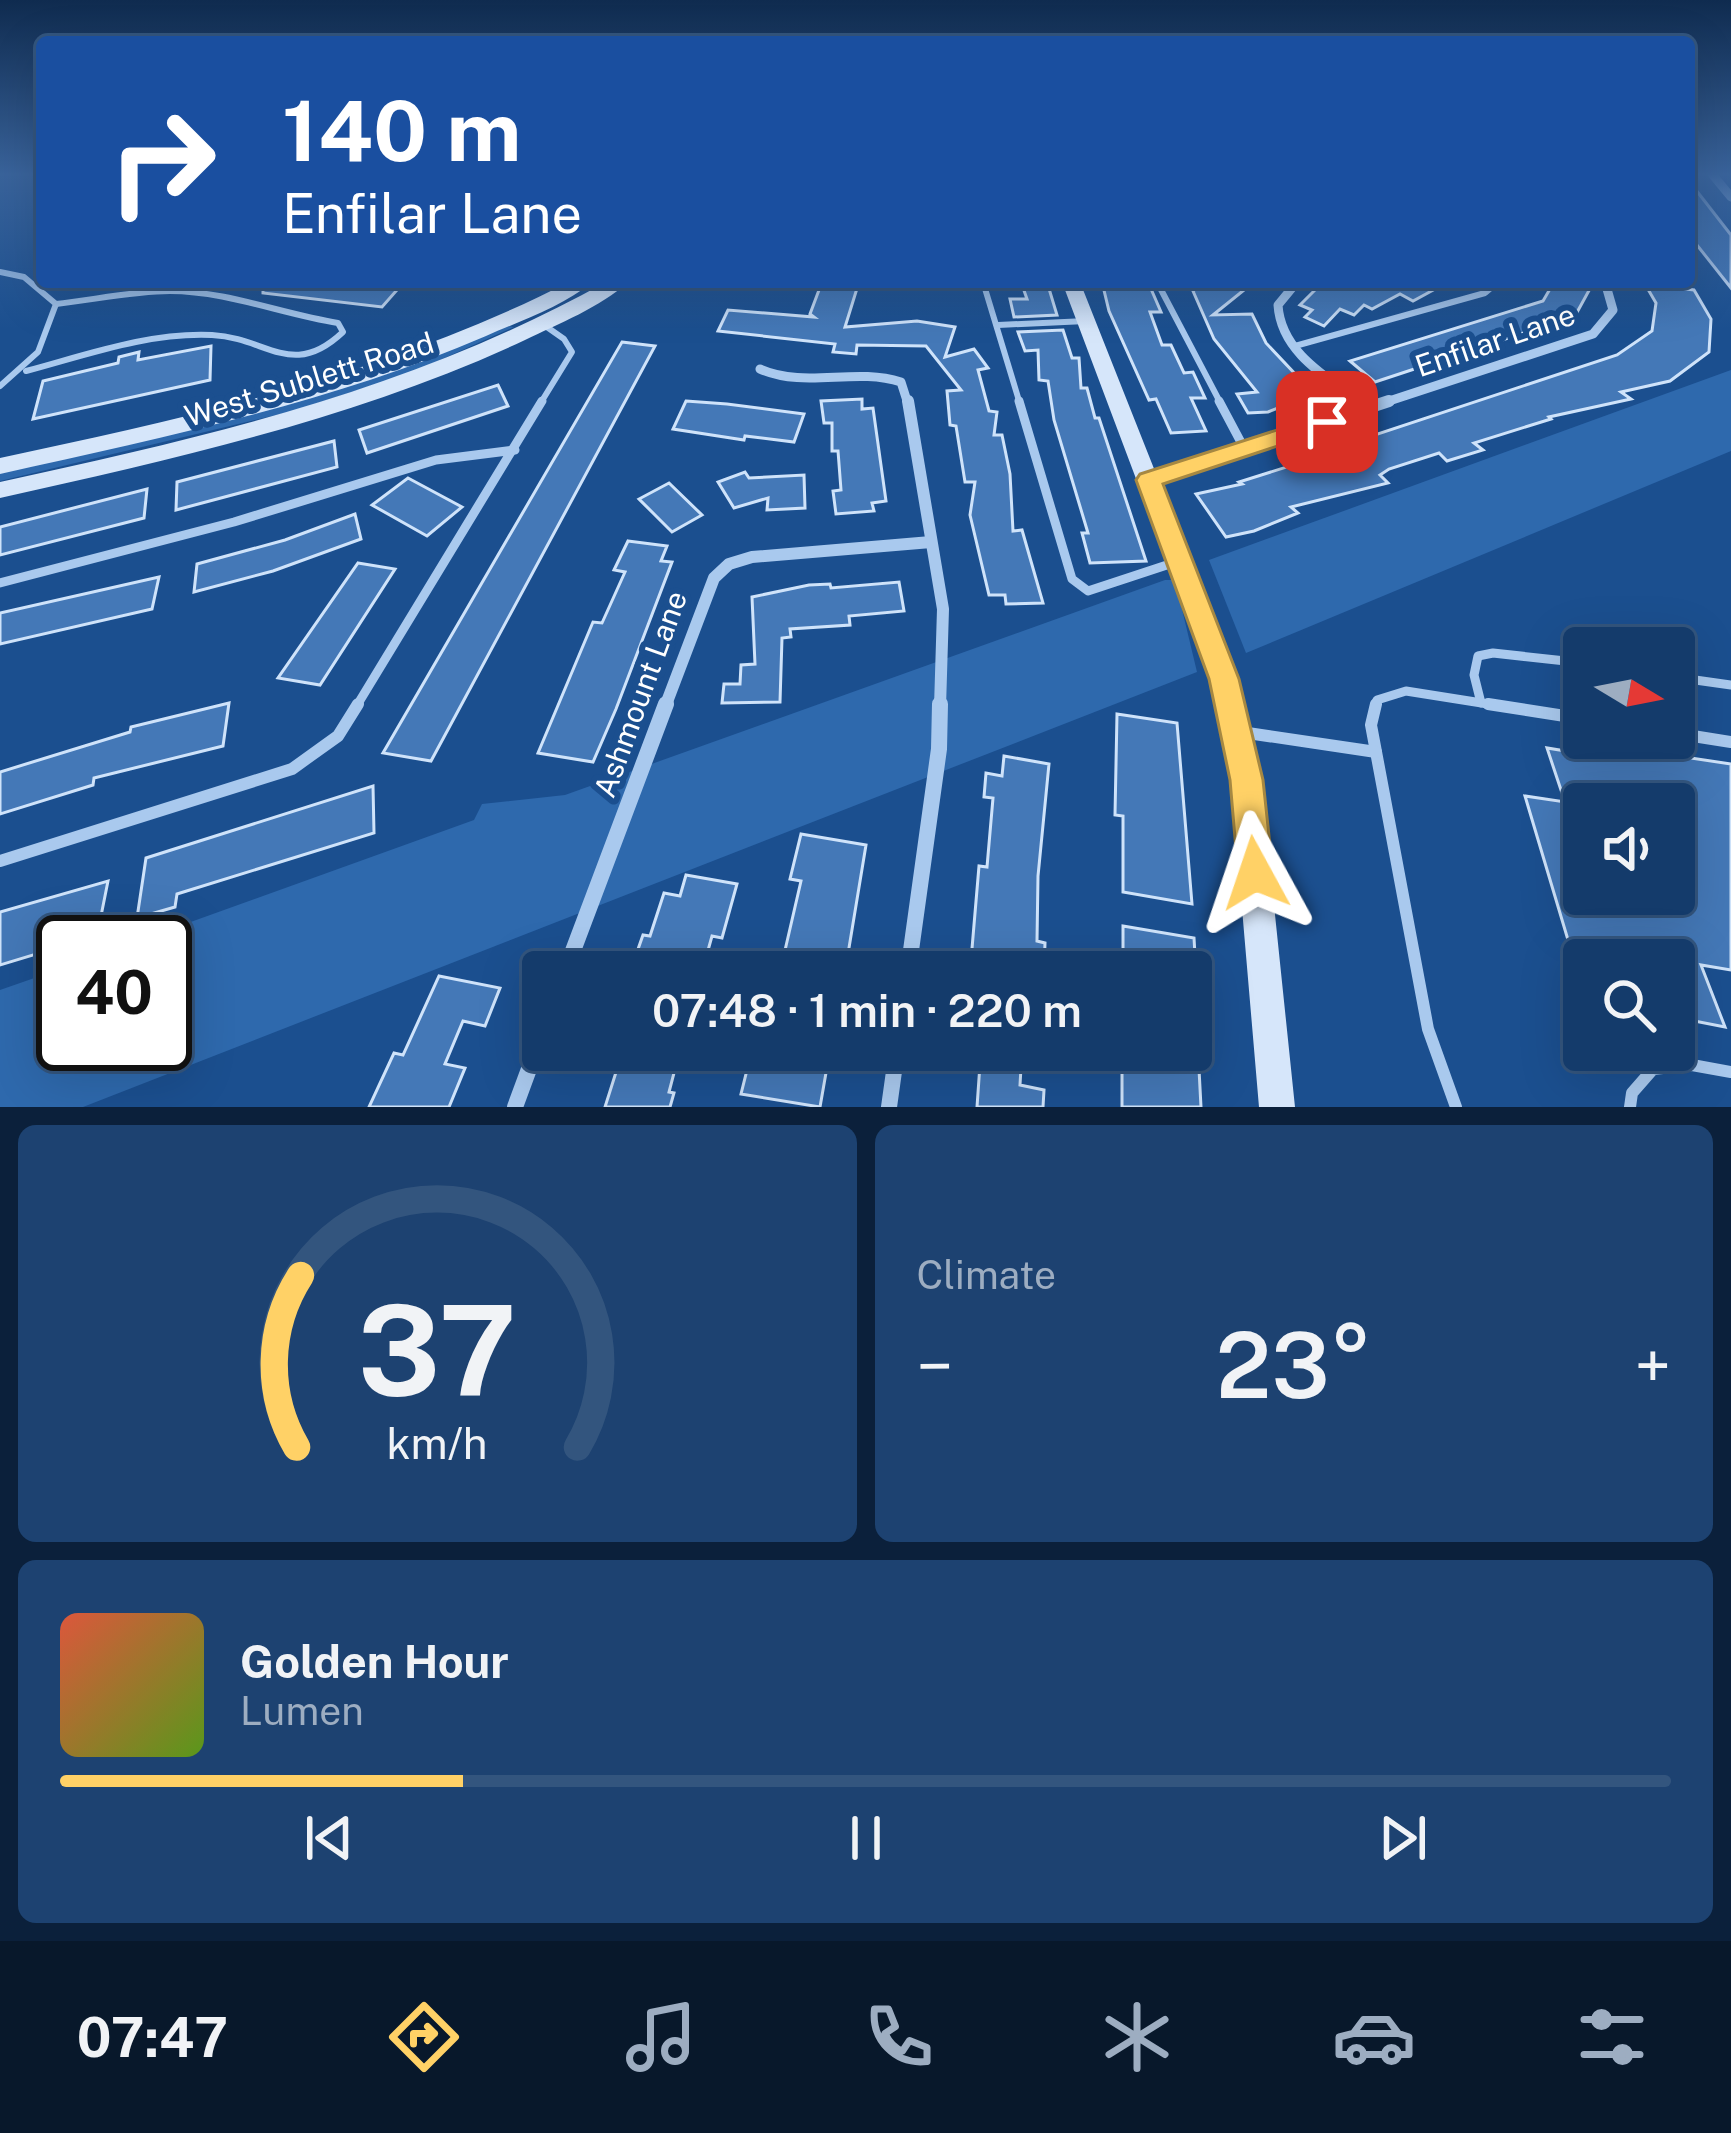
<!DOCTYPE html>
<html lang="en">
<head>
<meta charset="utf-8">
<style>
	body { margin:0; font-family:"Public Sans",sans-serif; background:#1d4271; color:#f1f3f6; height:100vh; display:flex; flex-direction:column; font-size:45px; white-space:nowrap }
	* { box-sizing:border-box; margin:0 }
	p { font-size:39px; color:#9dadc1 }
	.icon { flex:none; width:66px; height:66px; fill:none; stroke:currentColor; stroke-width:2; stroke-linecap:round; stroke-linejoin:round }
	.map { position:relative; height:1107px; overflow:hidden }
	.panel { display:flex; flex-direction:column; gap:18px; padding:18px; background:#0b203b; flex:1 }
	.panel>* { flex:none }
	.guide { position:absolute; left:36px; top:36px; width:1659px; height:252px; border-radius:12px; box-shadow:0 12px 48px #0002,0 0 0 3px #33557e; background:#1a4fa0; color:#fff; overflow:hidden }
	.needle { width:78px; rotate:100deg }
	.controls { position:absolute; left:1563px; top:627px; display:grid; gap:24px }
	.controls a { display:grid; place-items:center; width:132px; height:132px; border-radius:12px; background:#143b6b; box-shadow:0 12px 48px #0002,0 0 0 3px #33557e; font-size:60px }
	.speed { position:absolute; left:36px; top:915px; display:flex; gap:24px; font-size:60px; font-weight:700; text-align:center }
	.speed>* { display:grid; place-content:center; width:156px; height:156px; border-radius:50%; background:#143b6b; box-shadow:0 12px 48px #0002,0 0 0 3px #33557e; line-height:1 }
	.speed .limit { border:6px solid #111; border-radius:18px; background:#fff; color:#111 }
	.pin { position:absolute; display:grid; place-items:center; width:102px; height:102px; color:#fff; margin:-51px; border-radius:24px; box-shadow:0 6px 18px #0006 }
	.me { position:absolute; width:132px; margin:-66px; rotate:355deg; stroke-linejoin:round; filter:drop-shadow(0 0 9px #0008) }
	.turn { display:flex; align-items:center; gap:42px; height:252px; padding:0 48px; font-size:54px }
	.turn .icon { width:156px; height:156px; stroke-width:2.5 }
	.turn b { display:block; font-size:84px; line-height:102px }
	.big { font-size:90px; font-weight:600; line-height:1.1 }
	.panel .card { flex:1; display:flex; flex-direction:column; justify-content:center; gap:18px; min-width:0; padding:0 42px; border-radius:18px; background:#1d4271 }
	.panel .dial { align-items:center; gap:0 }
	.dial svg { height:312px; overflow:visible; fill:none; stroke:#33557e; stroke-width:7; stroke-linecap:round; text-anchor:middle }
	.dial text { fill:#f1f3f6; stroke:none }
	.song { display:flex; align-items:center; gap:36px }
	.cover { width:144px; height:144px; border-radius:18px; background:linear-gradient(135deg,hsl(10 70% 55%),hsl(90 70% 35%)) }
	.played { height:12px; border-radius:6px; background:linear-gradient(90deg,#ffd166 25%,#33557e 25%) }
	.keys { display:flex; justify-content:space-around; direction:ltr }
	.heat { display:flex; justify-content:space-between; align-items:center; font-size:66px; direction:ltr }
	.panel .tiles { flex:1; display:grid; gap:18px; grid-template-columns:1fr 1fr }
	.card:last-child { grid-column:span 2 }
	.trip { position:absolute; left:522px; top:951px; width:690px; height:120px; border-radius:12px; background:#143b6b; box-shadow:0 12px 48px #0002,0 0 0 3px #33557e; font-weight:600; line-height:120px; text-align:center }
	.menu { display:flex; height:192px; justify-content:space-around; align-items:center; background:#08182b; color:#9dadc1 }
	.menu .icon { width:84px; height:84px }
	.menu .current { color:#ffd166 }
	.menu b { font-size:54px; color:#f1f3f6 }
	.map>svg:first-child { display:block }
	.green { fill:#2e69ad }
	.building { fill:#4478b7; stroke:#cfe3fa; stroke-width:3; fill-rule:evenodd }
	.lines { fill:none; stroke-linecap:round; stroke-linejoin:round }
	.lane-far2 { stroke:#a9c9ee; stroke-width:6 }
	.lane-far1 { stroke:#a9c9ee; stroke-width:9 }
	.lane { stroke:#a9c9ee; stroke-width:12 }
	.street-far2 { stroke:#a9c9ee; stroke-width:9 }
	.street-far1 { stroke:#a9c9ee; stroke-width:12 }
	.street { stroke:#a9c9ee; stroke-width:16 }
	.secondary { fill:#d6e6fa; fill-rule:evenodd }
	.route { fill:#ffd166; stroke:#a68842; stroke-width:3 }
	.labels { text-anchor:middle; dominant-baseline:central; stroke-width:12; stroke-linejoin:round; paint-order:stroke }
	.street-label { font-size:30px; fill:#fff; stroke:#1b4f8f }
</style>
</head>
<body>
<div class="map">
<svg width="1731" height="1107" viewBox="0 0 1731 1107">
	<rect width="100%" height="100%" fill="#1b4f8f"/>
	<g class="green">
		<polygon points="505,326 514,327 413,372 293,411 0,481 0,472 203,424"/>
		<polygon points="1731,370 1731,451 1246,653 1209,560"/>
		<polygon points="1165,580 1175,580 1197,672 83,1107 0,1107 0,990 63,968 63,1044 165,1044 165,942 135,942 474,820 482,804 565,795"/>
	</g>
	<g class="building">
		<polygon points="1689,181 1731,235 1731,288 1689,235"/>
		<polygon points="263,282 404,282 382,307 263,293"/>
		<polygon points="822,282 859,282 845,327 917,321 955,327 945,357 974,349 988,368 978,370 989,411 997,412 994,435 1002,435 1010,474 1013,531 1022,530 1043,603 1006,604 1005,595 989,595 970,515 975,482 965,482 956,426 950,425 947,391 961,390 926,346 857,345 856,354 833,352 835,344 718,331 728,310 814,317 810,314"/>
		<polygon points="1021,282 1047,282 1057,315 1014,317 1010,299 1027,299"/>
		<polygon points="1102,282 1148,282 1161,312 1150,312 1162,345 1171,345 1184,373 1193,372 1205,398 1191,398 1206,431 1171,433 1156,399 1149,400 1109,311"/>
		<polygon points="1205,282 1254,282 1213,315 1252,314 1266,343 1314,394 1268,412 1248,413 1237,394 1257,392 1214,339 1193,291"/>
		<polygon points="1338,282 1448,282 1413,301 1400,294 1372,309 1364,305 1354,315 1340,309 1324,326 1305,317 1312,310 1300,305 1316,289"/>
		<polygon points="1554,282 1592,285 1575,316 1375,382 1350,361 1543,301"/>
		<polygon points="1645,284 1694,290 1711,319 1709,352 1670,381 1621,392 1631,399 1549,417 1551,419 1474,443 1483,450 1447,461 1439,453 1389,469 1380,475 1388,483 1291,507 1298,513 1254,531 1226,537 1196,494 1242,484 1239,482 1328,454 1326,451 1617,355 1652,331 1656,303"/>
		<polygon points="1063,330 1072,358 1079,358 1081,388 1087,388 1095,418 1099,418 1146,561 1090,563 1082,533 1088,533 1054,420 1048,381 1039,380 1038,350 1025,351 1018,332"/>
		<polygon points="622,342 655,346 431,761 383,753"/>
		<polygon points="211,346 210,380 33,419 43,381 118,363 119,357 139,352 138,360"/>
		<polygon points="498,385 508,406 367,453 359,430"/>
		<polygon points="862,399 862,409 873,408 886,501 872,503 874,511 836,514 833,491 841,490 838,451 832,451 832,423 824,423 821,401"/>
		<polygon points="686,401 727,404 804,414 794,442 745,436 744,440 673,429"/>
		<polygon points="334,441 337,467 176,510 177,482"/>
		<polygon points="745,472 749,478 804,475 805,508 767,510 768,498 734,508 718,482"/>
		<polygon points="408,478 462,507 427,536 372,505"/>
		<polygon points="669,483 702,515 672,532 639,499"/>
		<polygon points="147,489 144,518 0,555 0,527"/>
		<polygon points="355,514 361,539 273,571 194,592 197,564 285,540"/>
		<polygon points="628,541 667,546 661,561 672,562 616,709 593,762 538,753 593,622 602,623 625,572 614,570"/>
		<polygon points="358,563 395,569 320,685 278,678"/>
		<polygon points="159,577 152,609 0,644 0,613"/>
		<polygon points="899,582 904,611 849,616 850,625 790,629 791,637 782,638 780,702 722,703 724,684 740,684 741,665 755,664 752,597 809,585 830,584 831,588"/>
		<polygon points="229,703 223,746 94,778 93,785 0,814 0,772 130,732 131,727"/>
		<polygon points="1117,714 1177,723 1192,904 1123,892 1123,816 1115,815"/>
		<path d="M1604,745l127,19v206l-30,-5 24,62 -51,-10v-57h-100l-49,-164 40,6 -18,-54 61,10zM1584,804h90v90h-90z"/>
		<polygon points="1004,756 1049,764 1038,876 1037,941 1045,943 1044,972 970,972 979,866 987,867 993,798 984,797 986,773 1002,776"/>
		<polygon points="373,786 374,833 177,894 175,907 137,918 146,858"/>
		<polygon points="801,834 866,845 845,972 780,972 801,881 790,879"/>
		<polygon points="686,875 737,884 722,938 712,936 702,972 630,972 643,935 650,936 664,893 680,896"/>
		<polygon points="108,881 97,936 63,942 63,946 0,965 0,912"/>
		<polygon points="1123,926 1194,938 1196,972 1123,972"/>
		<polygon points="439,976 500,988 485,1026 463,1021 445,1064 465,1068 449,1107 369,1107 394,1053 403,1055"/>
		<polygon points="577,1050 680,1050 669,1092 674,1093 670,1107 605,1107 618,1066 576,1058"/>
		<polygon points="752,1050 830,1050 820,1107 741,1094"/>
		<polygon points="981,1050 1022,1050 1020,1085 1044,1090 1043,1107 977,1107"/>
		<polygon points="1122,1050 1198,1050 1201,1107 1122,1107"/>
	</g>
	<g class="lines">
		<g class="lane-far2">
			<polyline points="0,272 24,277 56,304 38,352 0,386"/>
			<polyline points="983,282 1020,404"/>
			<polyline points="1157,282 1221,404"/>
			<polyline points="998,325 1086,321"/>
			<polyline points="1295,346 1485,293 1498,282"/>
			<path d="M26,371c60,-16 123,-39 186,-36 56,3 80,45 131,-3l-5,-9c-56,-9 -112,-32 -168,-32 -37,0 -77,9 -114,13"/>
			<polyline points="540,404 572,352 564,339 544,325"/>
		</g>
		<g class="lane-far1">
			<polyline points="1019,401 1072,579 1088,591 1179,561"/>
			<polyline points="1219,401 1244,448"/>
			<polyline points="0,583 234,522 436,460 515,450"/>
			<polyline points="1674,677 1731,685"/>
			<polyline points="1481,703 1474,675 1478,656 1493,653 1584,663"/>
			<polyline points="356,707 542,401"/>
			<polyline points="1375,707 1377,700 1406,691 1507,707"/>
		</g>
		<g class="lane">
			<polyline points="1376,704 1371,725 1428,1029 1456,1107"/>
			<polyline points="1488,704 1584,719"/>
			<polyline points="1241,732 1376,752"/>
			<polyline points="1674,733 1731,742"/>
			<polyline points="0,861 292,769 338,736 358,704"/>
			<polyline points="1630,1107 1632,1093 1653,1069 1692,1065 1731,1072"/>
		</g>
		<g class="street-far2">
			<polyline points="1712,174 1731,197"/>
			<path d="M1297,282l-19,23c3,48 50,73 85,99"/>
			<path d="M760,369c46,20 94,-2 141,13l7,22"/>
			<polyline points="1380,404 1593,334 1613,310 1605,282"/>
		</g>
		<g class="street-far1">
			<polyline points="908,401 943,609 940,707"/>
			<polyline points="1359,401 1369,408"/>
			<polyline points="1149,480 1389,401"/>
			<polyline points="665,707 714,578 729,564 752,557 931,542"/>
		</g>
		<g class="street">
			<polyline points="565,972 666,704"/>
			<polyline points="908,972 939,749 940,704"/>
			<polyline points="515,1107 543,1031"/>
			<polyline points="889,1107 897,1050"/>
		</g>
		<g class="secondary">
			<path d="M569,282h23c-28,24 -72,39 -106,54 -155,67 -322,101 -486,138v-16c196,-42 389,-84 569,-176z"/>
			<path d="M606,282h22c-27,25 -70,42 -103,58 -167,78 -346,118 -525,158v-16c215,-47 411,-92 606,-200z"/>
			<polygon points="1062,282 1080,282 1237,678 1261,780 1295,1107 1259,1107 1231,780 1211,678"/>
		</g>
	</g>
	<linearGradient id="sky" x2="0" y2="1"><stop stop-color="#0f2b4f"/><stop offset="0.53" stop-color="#39639b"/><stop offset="1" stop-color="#39639b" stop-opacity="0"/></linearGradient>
	<rect width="1731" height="329" fill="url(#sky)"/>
	<polygon class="route" points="1327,414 1335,416 1335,427 1163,484 1239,679 1263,780 1273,873 1268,886 1255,891 1243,886 1238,873 1230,780 1209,679 1136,480 1140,474"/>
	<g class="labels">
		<g class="street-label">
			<text transform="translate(1495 340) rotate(-19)">Enfilar Lane</text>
			<text transform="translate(309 379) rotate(-17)">West Sublett Road</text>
			<text transform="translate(640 694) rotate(-70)">Ashmount Lane</text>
		</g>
	</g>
</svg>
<div class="controls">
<a><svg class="needle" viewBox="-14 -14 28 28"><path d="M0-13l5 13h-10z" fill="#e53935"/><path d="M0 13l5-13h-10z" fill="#9dadc1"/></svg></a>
<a><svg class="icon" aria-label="sound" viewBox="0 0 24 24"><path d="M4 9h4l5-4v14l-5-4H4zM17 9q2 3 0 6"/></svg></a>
<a><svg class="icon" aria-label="search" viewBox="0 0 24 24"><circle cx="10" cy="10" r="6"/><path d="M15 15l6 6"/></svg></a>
</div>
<div class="speed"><div class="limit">40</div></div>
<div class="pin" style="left:1327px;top:422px;background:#d93025"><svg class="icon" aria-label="arrive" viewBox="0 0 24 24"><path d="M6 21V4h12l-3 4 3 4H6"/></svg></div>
<svg class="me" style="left:1255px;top:873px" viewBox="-20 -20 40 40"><path d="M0-17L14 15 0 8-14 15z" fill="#ffd166" stroke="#fff" stroke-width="4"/></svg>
<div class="trip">07:48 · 1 min · 220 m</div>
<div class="guide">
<div class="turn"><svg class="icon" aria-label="right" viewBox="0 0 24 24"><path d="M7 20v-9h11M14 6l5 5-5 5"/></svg><div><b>140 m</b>Enfilar Lane</div></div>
</div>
</div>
<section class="panel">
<div class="tiles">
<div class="card dial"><svg viewBox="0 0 100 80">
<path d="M14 69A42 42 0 1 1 86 69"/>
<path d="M14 69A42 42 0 0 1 15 25" stroke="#ffd166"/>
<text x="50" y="56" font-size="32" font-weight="700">37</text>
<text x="50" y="72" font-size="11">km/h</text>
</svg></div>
<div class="card"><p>Climate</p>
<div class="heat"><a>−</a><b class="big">23°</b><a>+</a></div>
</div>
<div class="card">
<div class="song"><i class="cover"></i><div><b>Golden Hour</b><p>Lumen</p></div></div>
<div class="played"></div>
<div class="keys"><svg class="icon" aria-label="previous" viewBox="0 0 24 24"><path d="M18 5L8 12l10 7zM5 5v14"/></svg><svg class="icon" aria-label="pause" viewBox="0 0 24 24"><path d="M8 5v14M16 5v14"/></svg><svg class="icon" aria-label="next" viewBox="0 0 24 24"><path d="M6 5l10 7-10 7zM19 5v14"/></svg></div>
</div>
</div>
</section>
<nav class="menu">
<b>07:47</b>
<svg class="icon current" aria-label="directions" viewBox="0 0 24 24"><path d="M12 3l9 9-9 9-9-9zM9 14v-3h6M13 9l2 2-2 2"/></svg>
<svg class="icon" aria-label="music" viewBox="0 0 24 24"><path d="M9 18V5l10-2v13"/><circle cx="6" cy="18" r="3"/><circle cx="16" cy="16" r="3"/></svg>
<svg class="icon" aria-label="phone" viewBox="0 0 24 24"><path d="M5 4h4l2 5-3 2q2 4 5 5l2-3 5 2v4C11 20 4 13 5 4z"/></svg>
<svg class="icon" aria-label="climate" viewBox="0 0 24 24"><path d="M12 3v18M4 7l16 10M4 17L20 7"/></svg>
<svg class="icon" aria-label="car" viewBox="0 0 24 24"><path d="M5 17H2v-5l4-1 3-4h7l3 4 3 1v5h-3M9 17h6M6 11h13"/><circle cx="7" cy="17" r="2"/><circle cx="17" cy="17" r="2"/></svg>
<svg class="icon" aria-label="filters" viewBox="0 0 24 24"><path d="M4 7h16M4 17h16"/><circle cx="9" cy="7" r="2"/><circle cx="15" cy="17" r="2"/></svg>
</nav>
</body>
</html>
